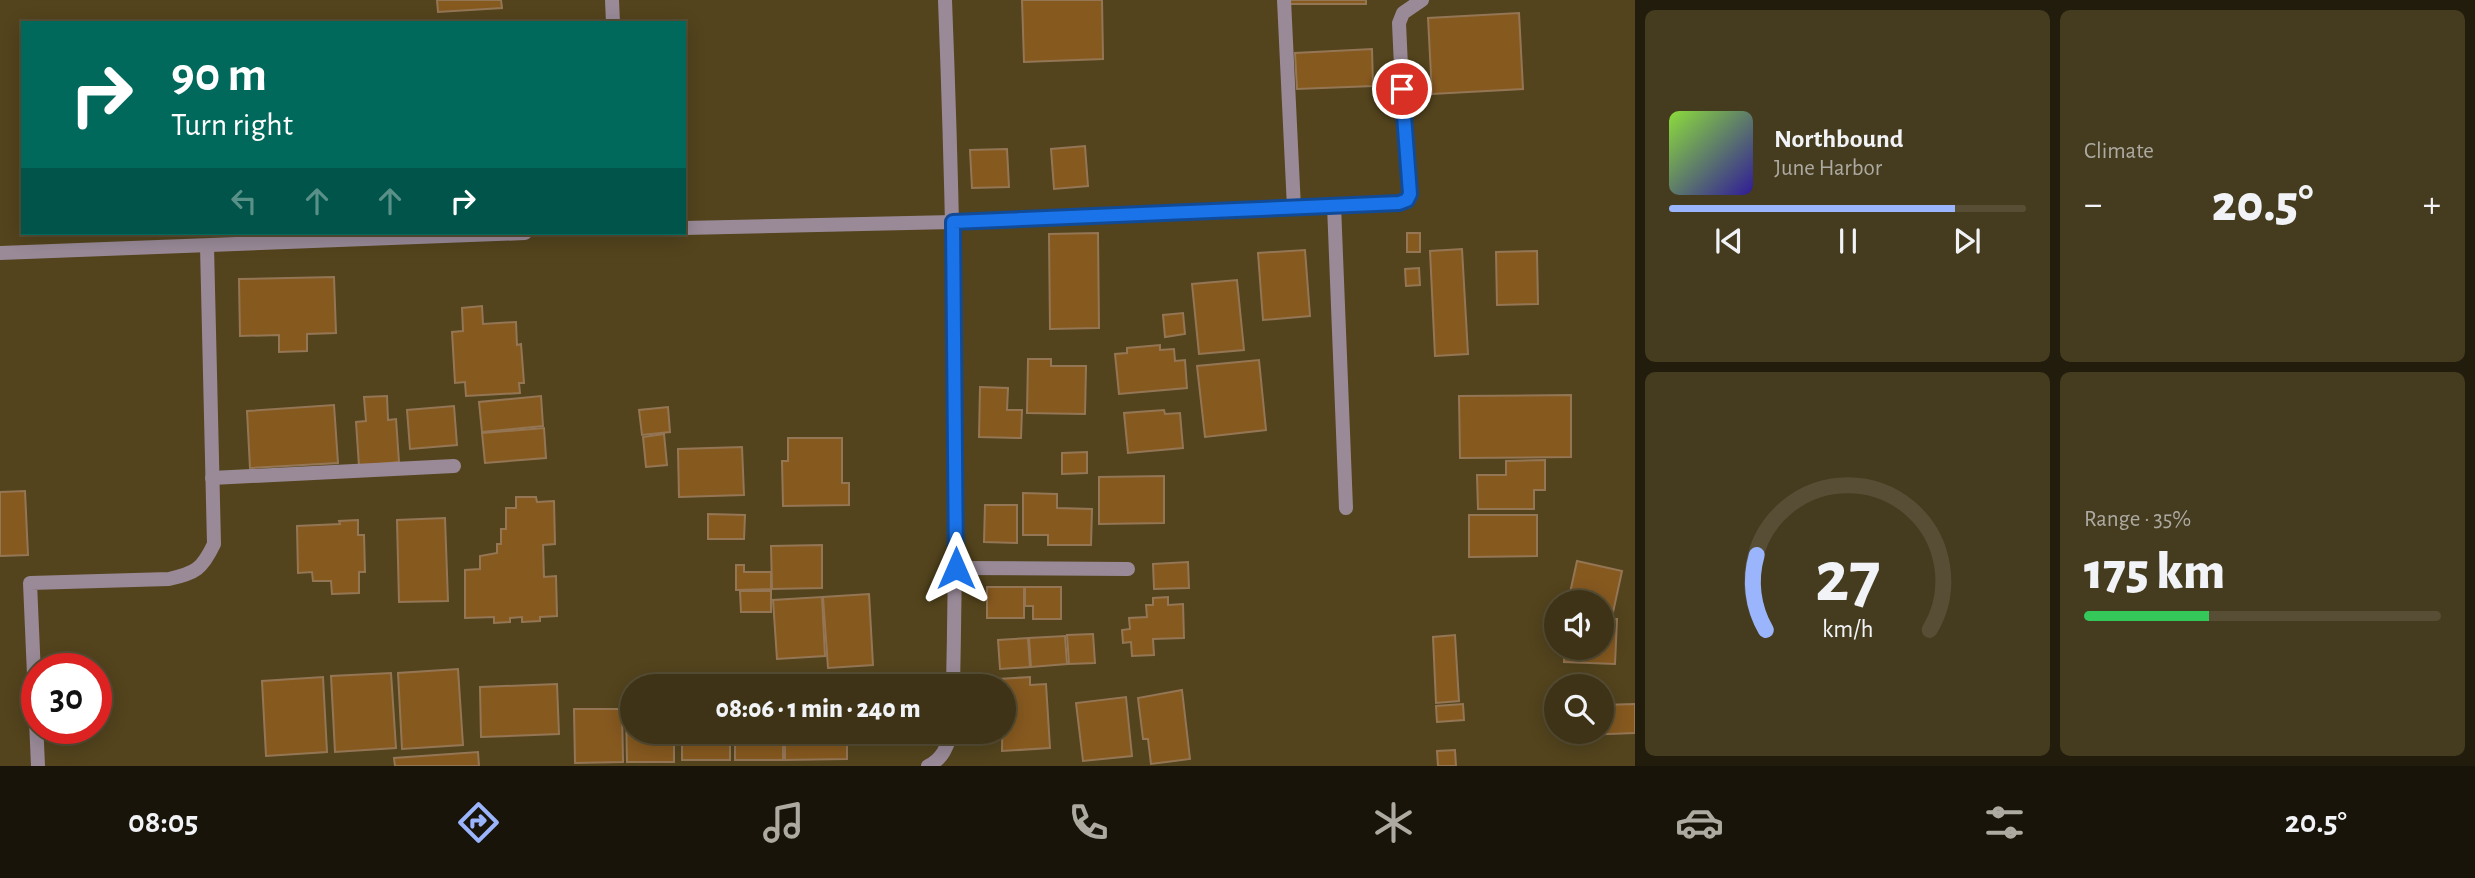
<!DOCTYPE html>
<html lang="en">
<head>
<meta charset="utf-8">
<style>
	body { margin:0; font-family:"Alegreya Sans",sans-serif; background:#453b1f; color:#f1f3f6; height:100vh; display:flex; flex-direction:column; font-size:26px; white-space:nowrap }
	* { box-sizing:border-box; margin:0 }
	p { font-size:23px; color:#adaaa1 }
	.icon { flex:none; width:38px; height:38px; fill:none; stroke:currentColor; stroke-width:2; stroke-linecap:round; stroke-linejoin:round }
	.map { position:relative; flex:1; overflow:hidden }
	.drawer { display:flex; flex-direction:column; gap:10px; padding:10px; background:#221c0c; width:840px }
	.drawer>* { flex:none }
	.banner { position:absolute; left:21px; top:21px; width:665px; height:214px; border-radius:0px; box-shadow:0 4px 18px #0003,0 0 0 2px #574e35; background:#00695c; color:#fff; overflow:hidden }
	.tools { position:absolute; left:1544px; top:590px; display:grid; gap:14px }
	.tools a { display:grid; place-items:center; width:70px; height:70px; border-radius:50%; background:#3e3316; box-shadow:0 4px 18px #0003,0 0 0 2px #574e35; font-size:35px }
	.speed { position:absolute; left:21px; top:653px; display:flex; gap:14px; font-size:35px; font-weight:700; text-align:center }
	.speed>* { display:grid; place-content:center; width:91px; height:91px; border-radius:50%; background:#3e3316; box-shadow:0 4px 18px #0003,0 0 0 2px #574e35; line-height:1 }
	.speed .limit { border:10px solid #d22; background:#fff; color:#111 }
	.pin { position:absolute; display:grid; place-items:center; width:60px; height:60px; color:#fff; margin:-30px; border:4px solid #fff; border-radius:50%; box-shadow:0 2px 7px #0007 }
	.me { position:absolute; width:77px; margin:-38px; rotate:0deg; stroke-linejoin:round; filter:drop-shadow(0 0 5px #0008) }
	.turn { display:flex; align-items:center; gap:24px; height:147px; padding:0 35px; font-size:32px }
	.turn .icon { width:91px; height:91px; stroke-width:2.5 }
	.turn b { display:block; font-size:49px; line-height:60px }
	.lanes { display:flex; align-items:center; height:66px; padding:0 35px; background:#0003; justify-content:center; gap:35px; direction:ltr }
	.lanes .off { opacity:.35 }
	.big { font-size:52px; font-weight:800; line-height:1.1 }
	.drawer .tile { flex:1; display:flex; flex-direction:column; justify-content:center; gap:10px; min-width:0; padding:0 24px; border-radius:10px; background:#453b1f }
	.drawer .dial { align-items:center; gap:0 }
	.dial svg { height:182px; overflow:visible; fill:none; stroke:#574e35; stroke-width:7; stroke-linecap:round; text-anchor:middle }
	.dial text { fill:#f1f3f6; stroke:none }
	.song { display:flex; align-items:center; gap:21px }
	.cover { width:84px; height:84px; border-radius:10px; background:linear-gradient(135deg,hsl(90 70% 55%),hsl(250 70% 35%)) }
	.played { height:7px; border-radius:4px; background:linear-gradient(90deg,#9bb5fd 80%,#574e35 80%) }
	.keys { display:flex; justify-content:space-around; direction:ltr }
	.heat { display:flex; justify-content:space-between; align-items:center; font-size:38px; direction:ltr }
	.charge { height:10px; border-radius:5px; background:linear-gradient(90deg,#34c759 35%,#574e35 0) }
	.drawer .tiles { flex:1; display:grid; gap:10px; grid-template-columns:repeat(2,1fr) }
	.trip { position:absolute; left:620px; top:674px; width:396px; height:70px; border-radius:35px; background:#3e3316; box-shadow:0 4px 18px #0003,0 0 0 2px #574e35; font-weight:800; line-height:70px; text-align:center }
	.dock { display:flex; height:112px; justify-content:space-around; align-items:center; background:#191409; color:#adaaa1 }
	.dock .icon { width:49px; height:49px }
	.dock .current { color:#9bb5fd }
	.dock b { font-size:32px; color:#f1f3f6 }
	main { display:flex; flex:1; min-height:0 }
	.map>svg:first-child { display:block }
	.building { fill:#86591f; stroke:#947655; stroke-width:2 }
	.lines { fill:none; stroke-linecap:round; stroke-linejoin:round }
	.minor { stroke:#9a8a98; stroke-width:14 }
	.route-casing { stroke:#114b97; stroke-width:18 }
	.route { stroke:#1a73e8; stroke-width:12 }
</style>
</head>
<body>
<main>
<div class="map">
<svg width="1635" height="766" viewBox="0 0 1635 766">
	<rect width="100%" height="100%" fill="#53441d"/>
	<g class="building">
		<polygon points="437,0 501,0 502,8 438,12"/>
		<polygon points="1022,0 1102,0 1103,59 1024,62"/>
		<rect x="1289" y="0" width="77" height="4"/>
		<polygon points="1519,13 1523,89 1432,94 1428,18"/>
		<polygon points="1372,49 1373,86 1297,89 1295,53"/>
		<polygon points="1085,146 1088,186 1054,189 1051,149"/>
		<polygon points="1007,149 1009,187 972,188 970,150"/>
		<polygon points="1098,233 1099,328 1050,329 1049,234"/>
		<rect x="1407" y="233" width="13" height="19"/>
		<polygon points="1462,249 1468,354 1435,356 1430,251"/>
		<polygon points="1305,250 1310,316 1263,320 1258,253"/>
		<polygon points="1537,251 1538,304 1497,305 1496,252"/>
		<polygon points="1419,268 1420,285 1406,286 1405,269"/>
		<polygon points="334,277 336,333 307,334 307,351 279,352 279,335 240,336 239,279"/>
		<polygon points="1237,280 1244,350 1199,354 1192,284"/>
		<polygon points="482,306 483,324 516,322 517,345 521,344 524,383 519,383 520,393 466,396 465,382 455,383 452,332 463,331 462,308"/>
		<polygon points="1183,313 1185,334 1165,337 1163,315"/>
		<polygon points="1160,345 1160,350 1174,349 1175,361 1185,360 1187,388 1119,394 1115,354 1127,353 1127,348"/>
		<polygon points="1028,359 1051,359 1051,366 1086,366 1085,414 1027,413"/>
		<polygon points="1259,360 1266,430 1205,437 1197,366"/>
		<polygon points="980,387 1008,388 1007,410 1022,410 1021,438 979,437"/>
		<polygon points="1571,395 1571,457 1460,458 1459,396"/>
		<polygon points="387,396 388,420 396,419 399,462 359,466 356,422 366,421 364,397"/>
		<polygon points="541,396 543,426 482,432 479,402"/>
		<polygon points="334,405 338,463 250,468 247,411"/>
		<polygon points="454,406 457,445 410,449 407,410"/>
		<polygon points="668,407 670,432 642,435 639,410"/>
		<polygon points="1164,410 1165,414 1180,413 1183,448 1128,453 1124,413"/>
		<polygon points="544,428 546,458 485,463 482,433"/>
		<polygon points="664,434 667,465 646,467 643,437"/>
		<polygon points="788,438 842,438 842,483 849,483 849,505 783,506 782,461 788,461"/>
		<polygon points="742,447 744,495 679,497 678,449"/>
		<polygon points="1087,452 1087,473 1062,474 1062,453"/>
		<polygon points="1545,460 1545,490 1534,490 1534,509 1478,509 1477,475 1506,475 1506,461"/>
		<polygon points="1164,476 1164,523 1099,524 1099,477"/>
		<polygon points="25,491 28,555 0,556 0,492"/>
		<polygon points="1023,493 1057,494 1057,508 1092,509 1091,545 1048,545 1048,535 1023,535"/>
		<polygon points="516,497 536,497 537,502 554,501 555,544 543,545 544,577 556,576 557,616 540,617 540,621 522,622 522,617 510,618 510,622 494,623 494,617 465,618 465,570 480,569 480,556 497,553 497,544 501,544 501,529 506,529 506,508 516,508"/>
		<polygon points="985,505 1017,505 1017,543 984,542"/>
		<polygon points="708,514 745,515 744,539 708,539"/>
		<polygon points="1469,515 1537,515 1537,556 1469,557"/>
		<polygon points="445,518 448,601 399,602 397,520"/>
		<polygon points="358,520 358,535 364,535 365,572 359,572 359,593 332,594 331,581 313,581 312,572 298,573 297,526 340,524 339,521"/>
		<polygon points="822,545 822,588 772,589 771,546"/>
		<polygon points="1577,561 1622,571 1612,617 1601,615 1601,602 1568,602"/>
		<polygon points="1188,562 1189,588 1154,589 1153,564"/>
		<polygon points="736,565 744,565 744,572 771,572 771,589 736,590"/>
		<rect x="987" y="587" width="37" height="31"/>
		<polygon points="1025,587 1061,587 1061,619 1033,619 1033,606 1025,606"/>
		<polygon points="740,591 771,591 771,612 741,612"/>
		<polygon points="869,594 873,665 828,668 823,597"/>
		<polygon points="822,597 825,656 777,659 773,600"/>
		<polygon points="1168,597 1168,605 1183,604 1184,638 1153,639 1154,655 1132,656 1131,642 1123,643 1122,630 1130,629 1129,618 1147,617 1146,605 1153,605 1153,598"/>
		<polygon points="1601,619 1617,619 1615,664 1564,662 1565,648 1601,648"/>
		<polygon points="1093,634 1095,663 1069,664 1067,635"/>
		<polygon points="1455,635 1459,701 1436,703 1433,637"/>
		<polygon points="1065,636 1067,664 1031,667 1029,638"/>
		<polygon points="1028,638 1030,667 1000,669 998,640"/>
		<polygon points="458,669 463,745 402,749 398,673"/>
		<polygon points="391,673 396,748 335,752 331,676"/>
		<polygon points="323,677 327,752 266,756 262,681"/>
		<polygon points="1030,677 1030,685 1046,684 1050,748 1002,751 1003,686 998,686 998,679"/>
		<polygon points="557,684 559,734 481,737 480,687"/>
		<polygon points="1182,690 1190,759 1151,764 1148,739 1143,739 1138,698"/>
		<polygon points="1126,697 1132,756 1083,761 1076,703"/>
		<polygon points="1463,704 1464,720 1437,722 1436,706"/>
		<polygon points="1635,704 1635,733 1584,735 1584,732 1601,732 1601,705"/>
		<polygon points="626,708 632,708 632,732 674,732 674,762 627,762"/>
		<polygon points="574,709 622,709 623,762 575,763"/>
		<rect x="682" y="732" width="48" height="28"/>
		<rect x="735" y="732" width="48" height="28"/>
		<polygon points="785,732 847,732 847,759 785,760"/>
		<polygon points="1455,750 1456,766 1438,766 1437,751"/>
		<polygon points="478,752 479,766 395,766 394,758"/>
	</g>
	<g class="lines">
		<g class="minor">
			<polyline points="612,0 613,23"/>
			<path d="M945,0c9,229 13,457 8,686"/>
			<polyline points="1284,0 1294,208"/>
			<polyline points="1334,205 1346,508"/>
			<polyline points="684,228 953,222 1399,203 1407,200 1410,194 1403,110 1399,23 1403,13 1422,0"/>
			<polyline points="0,253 525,233"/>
			<polyline points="212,478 454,466"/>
			<polyline points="956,568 1128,569"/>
			<path d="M38,766l-8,-183 139,-4c27,-6 33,-10 45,-35l-7,-298"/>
			<path d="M928,766c15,-7 19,-20 24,-34"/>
		</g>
	</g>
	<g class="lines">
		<g class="route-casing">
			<polyline id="route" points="956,568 953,222 1399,203 1407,200 1410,194 1402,89"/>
		</g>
		<use href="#route" class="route"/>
	</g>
</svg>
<div class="tools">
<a><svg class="icon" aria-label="sound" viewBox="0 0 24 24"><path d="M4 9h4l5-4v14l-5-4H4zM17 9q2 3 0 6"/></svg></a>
<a><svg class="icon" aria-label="search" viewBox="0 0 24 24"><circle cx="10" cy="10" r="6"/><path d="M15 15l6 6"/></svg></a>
</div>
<div class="speed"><div class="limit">30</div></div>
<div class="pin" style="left:1402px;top:89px;background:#d93025"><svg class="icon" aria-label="arrive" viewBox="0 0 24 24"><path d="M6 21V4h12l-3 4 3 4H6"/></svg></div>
<svg class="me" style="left:956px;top:568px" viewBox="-20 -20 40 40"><path d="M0-17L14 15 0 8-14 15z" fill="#1a73e8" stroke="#fff" stroke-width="4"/></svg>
<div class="trip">08:06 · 1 min · 240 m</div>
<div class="banner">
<div class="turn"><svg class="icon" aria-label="right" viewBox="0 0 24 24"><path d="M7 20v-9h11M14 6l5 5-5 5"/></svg><div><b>90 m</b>Turn right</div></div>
<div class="lanes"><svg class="icon off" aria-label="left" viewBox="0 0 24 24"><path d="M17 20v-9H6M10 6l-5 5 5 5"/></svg><svg class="icon off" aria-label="ahead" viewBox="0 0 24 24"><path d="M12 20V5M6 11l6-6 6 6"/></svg><svg class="icon off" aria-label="ahead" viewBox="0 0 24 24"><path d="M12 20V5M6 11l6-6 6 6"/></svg><svg class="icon" aria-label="right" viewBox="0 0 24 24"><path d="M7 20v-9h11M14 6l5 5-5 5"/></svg></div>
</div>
</div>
<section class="drawer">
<div class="tiles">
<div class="tile">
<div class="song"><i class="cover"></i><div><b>Northbound</b><p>June Harbor</p></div></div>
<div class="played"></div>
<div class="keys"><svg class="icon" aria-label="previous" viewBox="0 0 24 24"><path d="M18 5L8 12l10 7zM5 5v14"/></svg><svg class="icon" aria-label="pause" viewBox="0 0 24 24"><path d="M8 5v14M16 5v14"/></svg><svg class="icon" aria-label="next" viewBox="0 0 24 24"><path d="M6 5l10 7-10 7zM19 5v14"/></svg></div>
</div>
<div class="tile"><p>Climate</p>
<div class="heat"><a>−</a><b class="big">20.5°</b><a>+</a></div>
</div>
<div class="tile dial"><svg viewBox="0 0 100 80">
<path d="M14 69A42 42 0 1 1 86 69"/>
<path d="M14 69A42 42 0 0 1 10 36" stroke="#9bb5fd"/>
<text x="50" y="56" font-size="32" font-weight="700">27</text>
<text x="50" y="72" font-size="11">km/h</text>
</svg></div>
<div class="tile"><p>Range · 35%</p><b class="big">175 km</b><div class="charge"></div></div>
</div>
</section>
</main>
<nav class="dock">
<b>08:05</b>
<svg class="icon current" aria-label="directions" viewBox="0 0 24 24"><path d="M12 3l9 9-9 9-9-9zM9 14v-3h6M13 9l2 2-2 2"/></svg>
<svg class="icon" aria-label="music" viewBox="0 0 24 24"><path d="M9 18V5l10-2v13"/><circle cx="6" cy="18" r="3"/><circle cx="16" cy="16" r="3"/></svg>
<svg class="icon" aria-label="phone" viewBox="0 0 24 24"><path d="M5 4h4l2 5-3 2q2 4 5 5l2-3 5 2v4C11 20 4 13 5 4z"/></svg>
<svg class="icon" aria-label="climate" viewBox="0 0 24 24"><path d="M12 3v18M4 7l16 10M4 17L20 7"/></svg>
<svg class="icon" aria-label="car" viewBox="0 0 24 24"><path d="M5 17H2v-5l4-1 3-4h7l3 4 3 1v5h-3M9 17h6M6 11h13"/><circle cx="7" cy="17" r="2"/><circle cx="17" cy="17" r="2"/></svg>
<svg class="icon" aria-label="filters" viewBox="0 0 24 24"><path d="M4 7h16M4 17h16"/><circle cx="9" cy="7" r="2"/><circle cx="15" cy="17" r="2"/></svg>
<b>20.5°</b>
</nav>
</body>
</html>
